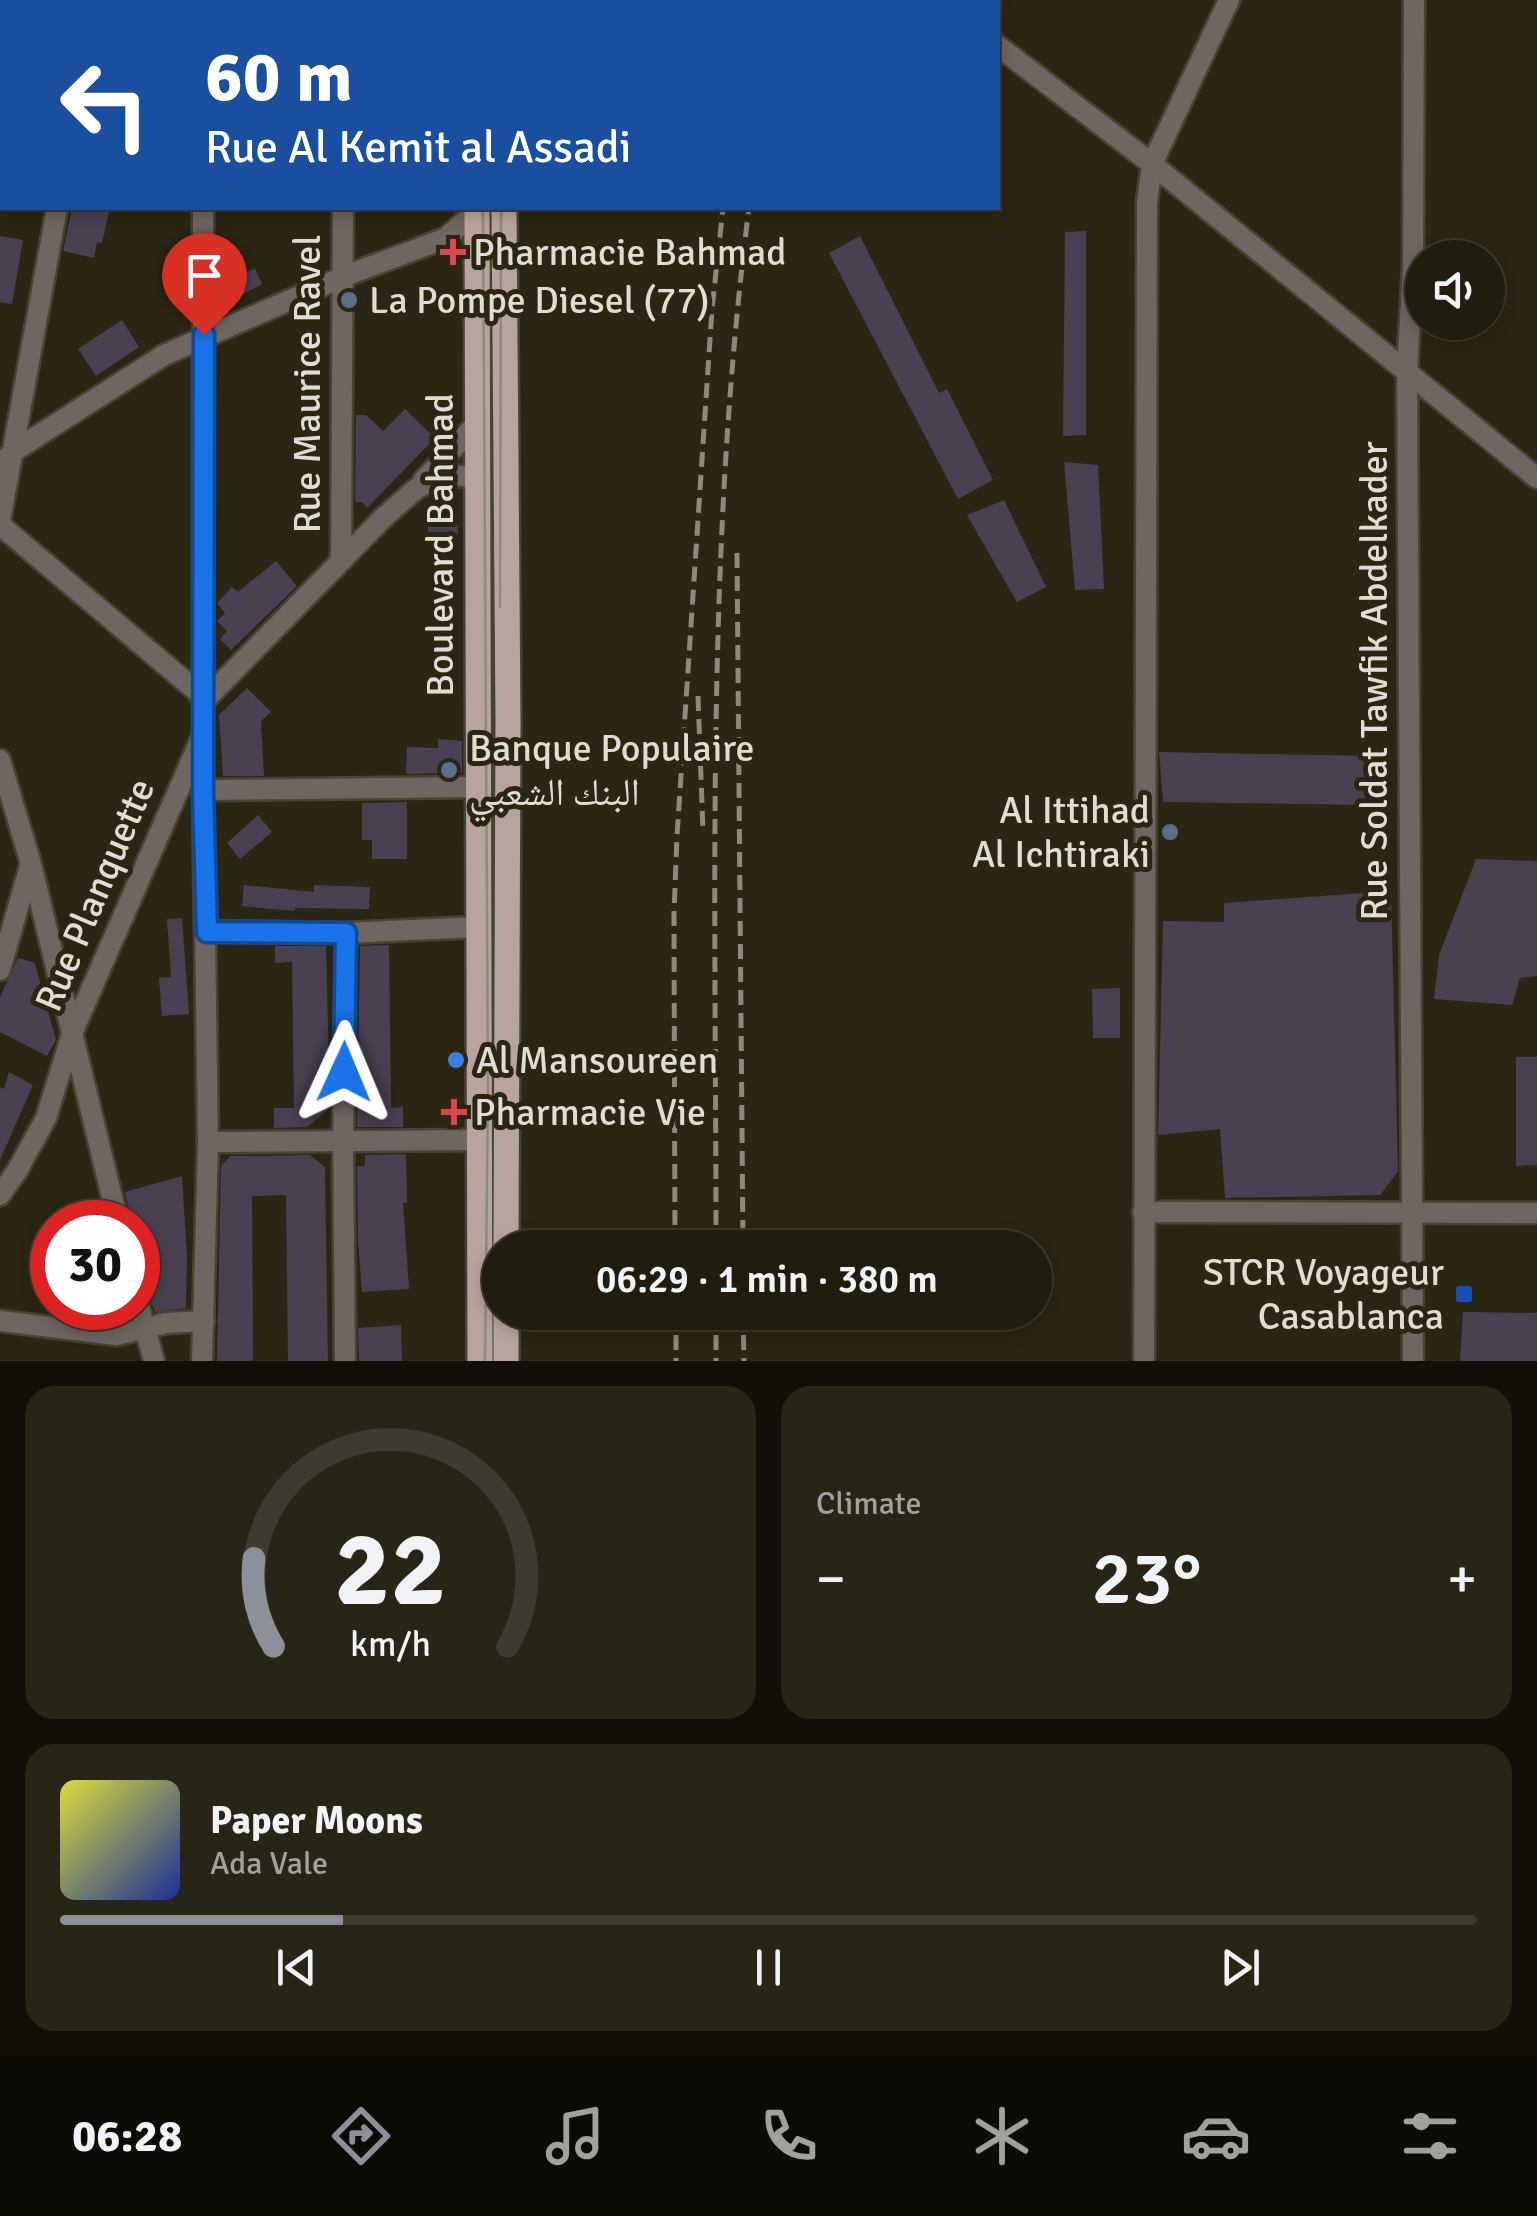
<!DOCTYPE html>
<html lang="en">
<head>
<meta charset="utf-8">
<style>
	body { margin:0; font-family:Signika,"Noto Naskh Arabic",sans-serif; background:#282517; color:#f1f3f6; height:100vh; display:flex; flex-direction:column; font-size:38px; white-space:nowrap }
	* { box-sizing:border-box; margin:0 }
	p { font-size:32px; color:#a2a19e }
	.icon { flex:none; width:55px; height:55px; fill:none; stroke:currentColor; stroke-width:2; stroke-linecap:round; stroke-linejoin:round }
	.map { position:relative; height:1361px; overflow:hidden }
	.drawer { display:flex; flex-direction:column; gap:25px; padding:25px; background:#120f08; flex:1 }
	.drawer>* { flex:none }
	.guide { position:absolute; left:0px; top:0px; width:1000px; height:210px; box-shadow:0 5px 15px #0003,0 0 0 2px #3d3a2e; background:#1a4fa0; color:#fff; overflow:hidden }
	.tools { position:absolute; left:1405px; top:240px; display:grid; gap:20px }
	.tools a { display:grid; place-items:center; width:100px; height:100px; border-radius:50%; background:#201c0e; box-shadow:0 5px 15px #0003,0 0 0 2px #3d3a2e; font-size:50px }
	.speed { position:absolute; left:30px; top:1200px; display:flex; gap:20px; font-size:50px; font-weight:700; text-align:center }
	.speed>* { display:grid; place-content:center; width:130px; height:130px; border-radius:50%; background:#201c0e; box-shadow:0 5px 15px #0003,0 0 0 2px #3d3a2e; line-height:1 }
	.speed .limit { border:15px solid #d22; background:#fff; color:#111 }
	.pin { position:absolute; display:grid; place-items:center; width:85px; height:85px; color:#fff; margin:-102px -42px; border-radius:50% 50% 50% 0; rotate:-45deg; box-shadow:0 0 10px #0007 }
	.pin .icon { rotate:45deg }
	.me { position:absolute; width:110px; margin:-55px; rotate:1deg; stroke-linejoin:round; filter:drop-shadow(0 0 8px #0008) }
	.turn { display:flex; align-items:center; gap:35px; height:210px; padding:0 40px; font-size:45px }
	.turn .icon { width:130px; height:130px; stroke-width:2.5 }
	.turn b { display:block; font-size:70px; line-height:85px }
	.big { font-size:75px; font-weight:600; line-height:1.1 }
	.drawer .tile { flex:1; display:flex; flex-direction:column; justify-content:center; gap:15px; min-width:0; padding:0 35px; border-radius:30px; background:#282517 }
	.drawer .dial { align-items:center; gap:0 }
	.dial svg { height:260px; overflow:visible; fill:none; stroke:#3d3a2e; stroke-width:7; stroke-linecap:round; text-anchor:middle }
	.dial text { fill:#f1f3f6; stroke:none }
	.song { display:flex; align-items:center; gap:30px }
	.cover { width:120px; height:120px; border-radius:15px; background:linear-gradient(135deg,hsl(60 70% 55%),hsl(230 70% 35%)) }
	.played { height:10px; border-radius:5px; background:linear-gradient(90deg,#8c9099 20%,#3d3a2e 20%) }
	.keys { display:flex; justify-content:space-around; direction:ltr }
	.heat { display:flex; justify-content:space-between; align-items:center; font-size:55px; direction:ltr }
	.drawer .tiles { flex:1; display:grid; gap:25px; grid-template-columns:1fr 1fr }
	.tile:last-child { grid-column:span 2 }
	.trip { position:absolute; left:482px; top:1230px; width:570px; height:100px; border-radius:50px; background:#201c0e; box-shadow:0 5px 15px #0003,0 0 0 2px #3d3a2e; font-weight:600; line-height:100px; text-align:center }
	.tab-bar { display:flex; height:160px; justify-content:space-around; align-items:center; background:#0d0b06; color:#a2a19e }
	.tab-bar .icon { width:70px; height:70px }
	.tab-bar .active { color:#8c9099 }
	.tab-bar b { font-size:45px; color:#f1f3f6 }
	.map>svg:first-child { display:block }
	.building { fill:#494052 }
	.lines { fill:none; stroke-linecap:round; stroke-linejoin:round }
	.minor-casing { stroke:#484232; stroke-width:25 }
	.major-casing { stroke:#484232; stroke-width:30 }
	.minor { stroke:#6f6561; stroke-width:20 }
	.major { stroke:#b9a49d; stroke-width:25 }
	.tram { stroke:#8e897b; stroke-width:2.5 }
	.rail { stroke:#8e897b; stroke-width:5; stroke-dasharray:15 8; stroke-linecap:butt }
	.route-casing { stroke:#114b97; stroke-width:25 }
	.route { stroke:#1a73e8; stroke-width:18 }
	.health-dot { fill:#e0444e; stroke:#2b2513; stroke-width:4 }
	.service-dot { fill:#5c6f8a; stroke:#2b2513; stroke-width:4 }
	.shop-dot { fill:#3f7fe0; stroke:#2b2513; stroke-width:4 }
	.transit-dot { fill:#1a4fb4; stroke:#2b2513; stroke-width:4 }
	.labels { text-anchor:middle; dominant-baseline:central; stroke-width:10; stroke-linejoin:round; paint-order:stroke }
	.poi-label { font-size:38px; fill:#e1ddd2; stroke:#2b2513; text-anchor:start }
	.street-label { font-size:38px; fill:#e1ddd2; stroke:#2b2513 }
</style>
</head>
<body>
<div class="map">
<svg width="1537" height="1361" viewBox="0 0 1537 1361">
	<rect width="100%" height="100%" fill="#2b2513"/>
	<g class="building">
		<polygon points="72,208 110,208 102,243 97,242 94,258 63,251"/>
		<polygon points="1086,231 1086,435 1063,436 1065,232"/>
		<polygon points="0,236 23,240 12,304 0,302"/>
		<polygon points="860,236 939,393 947,389 993,480 958,499 829,253"/>
		<polygon points="255,269 262,284 231,301 217,291 217,273 239,274"/>
		<polygon points="122,320 139,347 96,376 78,349"/>
		<polygon points="405,409 435,438 367,508 362,502 355,502 356,415 366,415 383,431"/>
		<polygon points="1064,462 1098,465 1104,589 1075,590"/>
		<polygon points="1004,500 1046,587 1017,602 967,515"/>
		<polygon points="457,518 458,536 428,538 428,519"/>
		<polygon points="276,561 297,586 231,650 220,639 227,631 217,621 225,613 217,603 232,587 238,592"/>
		<polygon points="247,688 271,712 261,721 264,776 223,776 219,715"/>
		<polygon points="438,739 462,741 462,773 406,774 407,747 438,748"/>
		<polygon points="1159,752 1368,756 1369,805 1163,802"/>
		<polygon points="407,802 407,859 372,859 372,840 362,840 362,803"/>
		<polygon points="258,815 272,832 240,859 227,843"/>
		<polygon points="1476,859 1537,861 1537,976 1520,978 1512,1005 1434,999 1439,955"/>
		<polygon points="244,885 314,892 314,885 370,887 369,909 295,908 295,911 242,906"/>
		<polygon points="1391,891 1398,1171 1380,1195 1225,1198 1220,1129 1158,1135 1163,921 1224,922 1224,903"/>
		<polygon points="182,918 189,1014 162,1016 159,978 171,977 167,919"/>
		<polygon points="389,945 391,1108 403,1107 403,1127 357,1127 360,946"/>
		<polygon points="275,946 326,946 330,1108 307,1127 274,1128 274,1108 294,1108 292,962 275,963"/>
		<polygon points="18,958 35,963 56,1040 47,1056 0,1032 0,997"/>
		<polygon points="1120,988 1120,1038 1093,1038 1092,989"/>
		<polygon points="1516,1057 1537,1057 1537,1165 1516,1166"/>
		<polygon points="9,1072 33,1085 0,1160 0,1087 4,1089"/>
		<polygon points="406,1154 407,1203 403,1203 409,1289 362,1292 358,1240 357,1166 365,1166 365,1155"/>
		<polygon points="310,1155 325,1167 328,1361 288,1361 286,1195 252,1196 253,1361 217,1361 221,1166 230,1156"/>
		<polygon points="182,1176 187,1258 186,1308 155,1312 147,1293 138,1244 138,1222 132,1222 125,1192"/>
		<polygon points="1463,1312 1537,1313 1537,1361 1460,1361"/>
		<polygon points="401,1325 402,1361 359,1361 358,1328"/>
	</g>
	<g class="lines">
		<g class="minor-casing">
			<g id="minor">
				<polyline points="937,0 941,2"/>
				<polyline points="420,2 426,0"/>
				<polyline points="998,46 1152,164 1537,478"/>
				<polyline points="0,158 2,157"/>
				<polyline points="0,465 14,451 164,355 345,276 446,238 477,210"/>
				<polyline points="423,481 476,424"/>
				<polyline points="0,521 57,208"/>
				<polyline points="0,525 206,699"/>
				<polyline points="341,560 343,208"/>
				<polyline points="206,699 383,518 416,489 444,474 476,478"/>
				<polyline points="0,760 31,864 118,1222"/>
				<polyline points="203,790 479,787"/>
				<polyline points="207,931 346,933 477,927"/>
				<polyline points="0,970 30,866"/>
				<polyline points="208,1142 477,1140"/>
				<polyline points="0,1195 17,1171 46,1118 73,1031 200,741"/>
				<polyline points="1143,1212 1537,1213"/>
				<polyline points="138,1303 154,1361"/>
				<polyline points="0,1321 116,1335 166,1323 204,1321"/>
				<polyline points="202,1361 208,1142 203,790 203,208"/>
				<polyline points="345,1361 343,1141 346,933"/>
				<polyline points="1144,1361 1147,202 1152,164 1229,0"/>
				<polyline points="1413,1361 1407,373 1413,265 1414,0"/>
			</g>
		</g>
		<g class="major-casing">
			<g id="major">
				<polyline points="498,0 498,2"/>
				<polyline points="477,208 480,1361"/>
				<polyline points="504,208 508,721 506,1248"/>
				<polyline points="506,1361 506,1312"/>
			</g>
		</g>
		<use href="#minor" class="minor"/>
		<use href="#major" class="major"/>
		<g class="tram">
			<polyline points="495,2 495,0"/>
			<polyline points="483,208 488,1091 485,1361"/>
			<polyline points="500,607 501,208"/>
		</g>
		<g class="rail">
			<polyline points="756,2 756,0"/>
			<polyline points="784,2 784,0"/>
			<polyline points="737,553 743,1248"/>
			<polyline points="698,696 703,831"/>
			<polyline points="675,1248 674,913 677,836 712,309 723,208"/>
			<path d="M716,1248c0,-347 -11,-697 33,-1040"/>
			<polyline points="676,1312 676,1361"/>
			<polyline points="716,1312 716,1361"/>
			<polyline points="743,1312 744,1361"/>
		</g>
	</g>
	<g class="lines">
		<g class="route-casing">
			<polyline id="route" points="204,335 203,790 207,932 346,933 344,1072"/>
		</g>
		<use href="#route" class="route"/>
	</g>
	<g class="health-dot">
		<path d="M448 237h10v10h10v10h-10v10h-10v-10h-10v-10h10z"/>
		<path d="M449 1097h10v10h10v10h-10v10h-10v-10h-10v-10h10z"/>
	</g>
	<g class="service-dot">
		<circle cx="349" cy="300" r="10"/>
		<circle cx="449" cy="770" r="10"/>
		<circle cx="1170" cy="832" r="10"/>
	</g>
	<circle class="shop-dot" cx="456" cy="1060" r="10"/>
	<rect class="transit-dot" x="1454" y="1284" width="20" height="20" rx="5"/>
	<g class="labels">
		<g class="poi-label">
			<text x="473" y="252">Pharmacie Bahmad</text>
			<text x="369" y="300">La Pompe Diesel (77)</text>
			<text x="469" y="748">Banque Populaire<tspan x="469" dy="44">البنك الشعبي</tspan></text>
			<text x="1150" y="810" text-anchor="end">Al Ittihad<tspan x="1150" dy="44">Al Ichtiraki</tspan></text>
			<text x="476" y="1060">Al Mansoureen</text>
			<text x="474" y="1112">Pharmacie Vie</text>
			<text x="1444" y="1272" text-anchor="end">STCR Voyageur<tspan x="1444" dy="44">Casablanca</tspan></text>
		</g>
		<g class="street-label">
			<text transform="translate(307 384) rotate(-90)">Rue Maurice Ravel</text>
			<text transform="translate(440 545) rotate(-90)">Boulevard Bahmad</text>
			<text transform="translate(1374 681) rotate(-90)">Rue Soldat Tawfik Abdelkader</text>
			<text transform="translate(95 895) rotate(-67)">Rue Planquette</text>
		</g>
	</g>
</svg>
<div class="tools">
<a><svg class="icon" aria-label="sound" viewBox="0 0 24 24"><path d="M4 9h4l5-4v14l-5-4H4zM17 9q2 3 0 6"/></svg></a>
</div>
<div class="speed"><div class="limit">30</div></div>
<div class="pin" style="left:204px;top:335px;background:#d93025"><svg class="icon" aria-label="arrive" viewBox="0 0 24 24"><path d="M6 21V4h12l-3 4 3 4H6"/></svg></div>
<svg class="me" style="left:344px;top:1072px" viewBox="-20 -20 40 40"><path d="M0-17L14 15 0 8-14 15z" fill="#1a73e8" stroke="#fff" stroke-width="4"/></svg>
<div class="trip">06:29 · 1 min · 380 m</div>
<div class="guide">
<div class="turn"><svg class="icon" aria-label="left" viewBox="0 0 24 24"><path d="M17 20v-9H6M10 6l-5 5 5 5"/></svg><div><b>60 m</b>Rue Al Kemit al Assadi</div></div>
</div>
</div>
<section class="drawer">
<div class="tiles">
<div class="tile dial"><svg viewBox="0 0 100 80">
<path d="M14 69A42 42 0 1 1 86 69"/>
<path d="M14 69A42 42 0 0 1 8 42" stroke="#8c9099"/>
<text x="50" y="56" font-size="32" font-weight="700">22</text>
<text x="50" y="72" font-size="11">km/h</text>
</svg></div>
<div class="tile"><p>Climate</p>
<div class="heat"><a>−</a><b class="big">23°</b><a>+</a></div>
</div>
<div class="tile">
<div class="song"><i class="cover"></i><div><b>Paper Moons</b><p>Ada Vale</p></div></div>
<div class="played"></div>
<div class="keys"><svg class="icon" aria-label="previous" viewBox="0 0 24 24"><path d="M18 5L8 12l10 7zM5 5v14"/></svg><svg class="icon" aria-label="pause" viewBox="0 0 24 24"><path d="M8 5v14M16 5v14"/></svg><svg class="icon" aria-label="next" viewBox="0 0 24 24"><path d="M6 5l10 7-10 7zM19 5v14"/></svg></div>
</div>
</div>
</section>
<nav class="tab-bar">
<b>06:28</b>
<svg class="icon active" aria-label="directions" viewBox="0 0 24 24"><path d="M12 3l9 9-9 9-9-9zM9 14v-3h6M13 9l2 2-2 2"/></svg>
<svg class="icon" aria-label="music" viewBox="0 0 24 24"><path d="M9 18V5l10-2v13"/><circle cx="6" cy="18" r="3"/><circle cx="16" cy="16" r="3"/></svg>
<svg class="icon" aria-label="phone" viewBox="0 0 24 24"><path d="M5 4h4l2 5-3 2q2 4 5 5l2-3 5 2v4C11 20 4 13 5 4z"/></svg>
<svg class="icon" aria-label="climate" viewBox="0 0 24 24"><path d="M12 3v18M4 7l16 10M4 17L20 7"/></svg>
<svg class="icon" aria-label="car" viewBox="0 0 24 24"><path d="M5 17H2v-5l4-1 3-4h7l3 4 3 1v5h-3M9 17h6M6 11h13"/><circle cx="7" cy="17" r="2"/><circle cx="17" cy="17" r="2"/></svg>
<svg class="icon" aria-label="filters" viewBox="0 0 24 24"><path d="M4 7h16M4 17h16"/><circle cx="9" cy="7" r="2"/><circle cx="15" cy="17" r="2"/></svg>
</nav>
</body>
</html>
